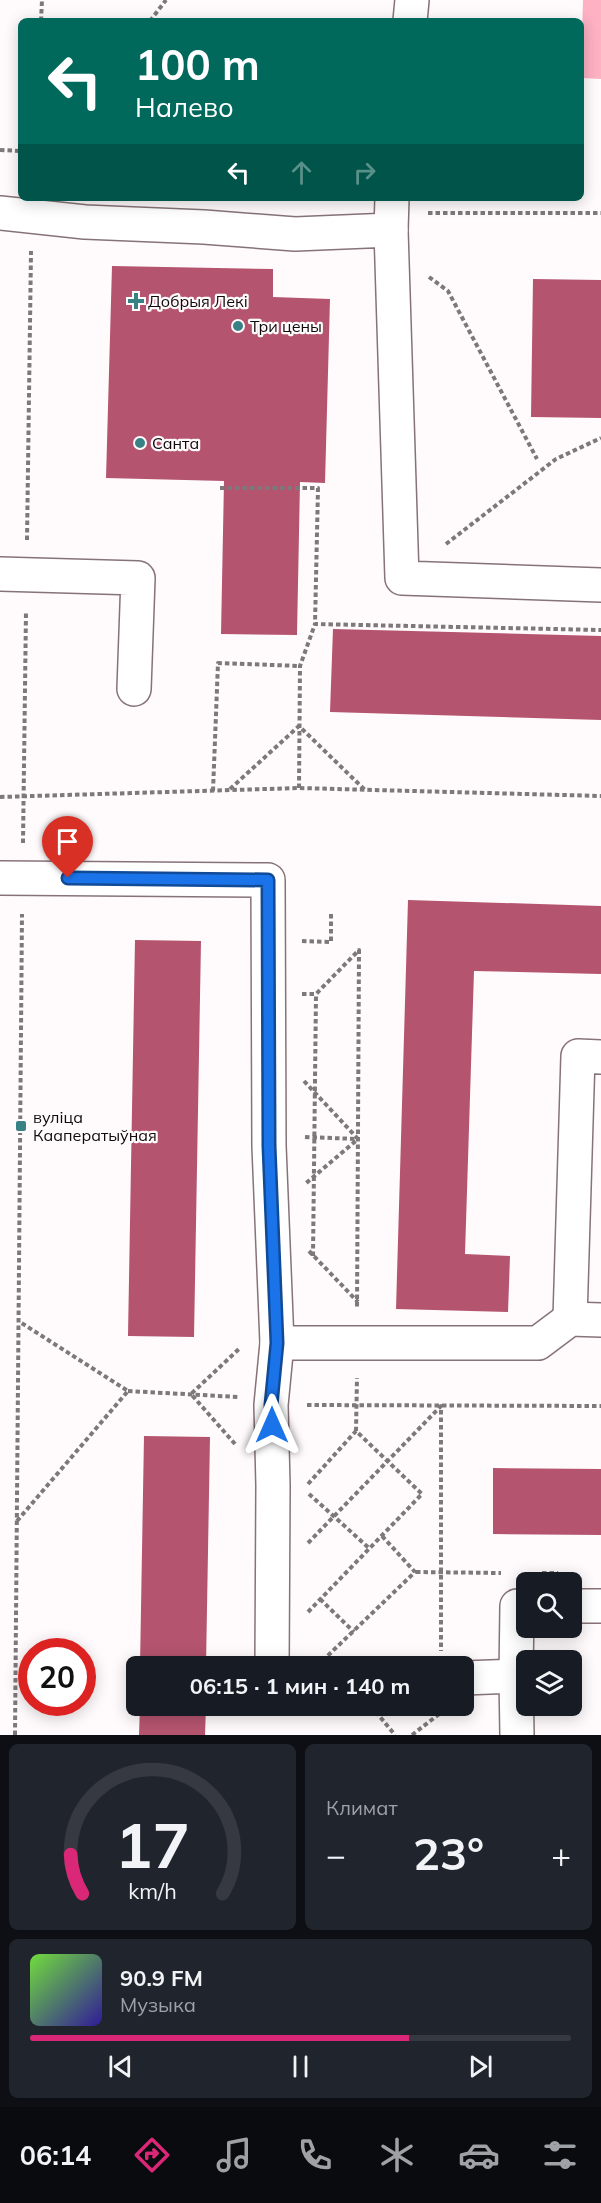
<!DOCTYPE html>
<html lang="ru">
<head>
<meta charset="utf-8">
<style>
	body { margin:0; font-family:Mulish,sans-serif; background:#20242c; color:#f1f3f6; height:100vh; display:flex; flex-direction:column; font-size:22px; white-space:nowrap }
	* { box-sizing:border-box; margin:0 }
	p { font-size:20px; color:#9ea1a6 }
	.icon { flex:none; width:33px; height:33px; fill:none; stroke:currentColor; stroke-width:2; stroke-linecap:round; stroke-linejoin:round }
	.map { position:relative; height:1735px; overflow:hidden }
	.drawer { display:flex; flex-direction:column; gap:9px; padding:9px; background:#0d0f14; flex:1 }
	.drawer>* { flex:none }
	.banner { position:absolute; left:18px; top:18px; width:566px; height:183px; border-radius:9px; box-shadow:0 3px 15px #0003; background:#00695c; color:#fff; overflow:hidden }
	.controls { position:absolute; left:516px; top:1572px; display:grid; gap:12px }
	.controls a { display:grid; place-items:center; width:66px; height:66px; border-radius:9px; background:#171b24; box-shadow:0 3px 15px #0003; font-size:30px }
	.speed { position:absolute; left:18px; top:1638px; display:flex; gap:12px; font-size:30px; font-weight:700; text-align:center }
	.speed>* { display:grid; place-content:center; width:78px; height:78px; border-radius:50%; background:#171b24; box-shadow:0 3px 15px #0003; line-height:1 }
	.speed .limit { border:9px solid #d22; background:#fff; color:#111 }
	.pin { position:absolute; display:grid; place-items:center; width:51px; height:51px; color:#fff; margin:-62px -26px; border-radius:50% 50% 50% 0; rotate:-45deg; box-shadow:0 0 6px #0007 }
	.pin .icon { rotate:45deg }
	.me { position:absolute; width:66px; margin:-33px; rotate:0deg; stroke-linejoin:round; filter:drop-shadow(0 0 4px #0008) }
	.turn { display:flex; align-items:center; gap:21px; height:126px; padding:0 18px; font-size:27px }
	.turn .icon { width:78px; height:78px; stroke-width:2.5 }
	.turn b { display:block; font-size:42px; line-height:51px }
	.lanes { display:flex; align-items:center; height:57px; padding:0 18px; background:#0003; justify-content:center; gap:30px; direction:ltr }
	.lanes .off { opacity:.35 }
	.big { font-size:45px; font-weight:700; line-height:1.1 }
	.drawer .widget { flex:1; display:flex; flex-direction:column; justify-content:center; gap:9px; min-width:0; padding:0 21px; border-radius:9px; background:#20242c }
	.drawer .dial { align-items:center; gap:0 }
	.dial svg { height:156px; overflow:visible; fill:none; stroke:#363941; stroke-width:7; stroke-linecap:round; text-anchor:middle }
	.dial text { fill:#f1f3f6; stroke:none }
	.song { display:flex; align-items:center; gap:18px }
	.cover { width:72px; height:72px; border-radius:9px; background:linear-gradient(135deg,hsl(100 70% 55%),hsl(250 70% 35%)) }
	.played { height:6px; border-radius:3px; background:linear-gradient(90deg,#db2777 70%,#363941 70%) }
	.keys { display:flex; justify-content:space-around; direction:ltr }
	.heat { display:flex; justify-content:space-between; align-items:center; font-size:33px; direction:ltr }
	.drawer .tiles { flex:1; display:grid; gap:9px; grid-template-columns:1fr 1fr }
	.widget:last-child { grid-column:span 2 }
	.trip { position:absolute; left:126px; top:1656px; width:348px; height:60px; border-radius:9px; background:#171b24; box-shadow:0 3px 15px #0003; font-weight:700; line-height:60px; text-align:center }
	.dock { display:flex; height:96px; justify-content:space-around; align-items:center; background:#090b0e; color:#9ea1a6 }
	.dock .icon { width:42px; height:42px }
	.dock .on { color:#db2777 }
	.dock b { font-size:27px; color:#f1f3f6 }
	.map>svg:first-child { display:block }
	.green { fill:#fdb1c2 }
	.building { fill:#b5546f }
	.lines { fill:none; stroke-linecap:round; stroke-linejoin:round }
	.minor-casing { stroke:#867377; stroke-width:36 }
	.path { stroke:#7e787a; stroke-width:4; stroke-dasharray:4.5 3; stroke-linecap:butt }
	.minor { stroke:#fff; stroke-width:33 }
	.route-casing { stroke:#114b97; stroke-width:15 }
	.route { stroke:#1a73e8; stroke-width:10 }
	.poi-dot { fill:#388185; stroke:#fffafb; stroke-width:2 }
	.labels { text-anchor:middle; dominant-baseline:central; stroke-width:4.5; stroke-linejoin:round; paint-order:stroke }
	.poi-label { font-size:16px; fill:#110a0c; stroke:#fffafb; text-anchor:start }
</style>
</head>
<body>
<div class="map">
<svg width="601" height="1735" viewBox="0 0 601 1735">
	<rect width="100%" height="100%" fill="#fffafb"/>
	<polygon class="green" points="583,0 601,0 601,79 581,78"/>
	<g class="building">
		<polygon points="112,266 273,269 273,297 330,299 325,483 300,482 297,635 221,634 224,481 106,478"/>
		<polygon points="533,279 601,280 601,418 531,417"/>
		<polygon points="333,629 601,636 601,720 330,712"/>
		<polygon points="408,900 601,906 601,974 474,971 465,1254 510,1256 508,1312 396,1309"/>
		<polygon points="135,940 201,941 194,1337 128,1336"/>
		<polygon points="144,1436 210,1437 206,1666 140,1666"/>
		<polygon points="493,1468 601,1469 601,1535 493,1534"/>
		<polygon points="140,1706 206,1706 205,1735 139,1735"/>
	</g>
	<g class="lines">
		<g class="minor-casing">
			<g id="minor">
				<polyline points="410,21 412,0"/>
				<polyline points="0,213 85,222 204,227 295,234 391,230 402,578 601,585"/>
				<polyline points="391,230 392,198"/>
				<polyline points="0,574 138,578 134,689"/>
				<polyline points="0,878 268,880 269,1146 277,1343 271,1405 273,1486 272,1666"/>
				<polyline points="570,1319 578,1056 601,1057"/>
				<polyline points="277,1343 538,1343 570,1319 601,1320"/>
				<polyline points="572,1606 601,1606"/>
				<polyline points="516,1676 517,1606 526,1606"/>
				<polyline points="464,1678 516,1676 517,1735"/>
			</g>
		</g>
		<g class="path">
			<polyline points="41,21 42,0"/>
			<polyline points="150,21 166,0"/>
			<polyline points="0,150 21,151"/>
			<polyline points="428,213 601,213"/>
			<polyline points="429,277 448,291 537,459"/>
			<polyline points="220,488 318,488 315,624 601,630"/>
			<polyline points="27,540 31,251"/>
			<polyline points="446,544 556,459 601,438"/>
			<polyline points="299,788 300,666 315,624"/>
			<polyline points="230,789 299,726 366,791"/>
			<polyline points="213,791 218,663 300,666"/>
			<polyline points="0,797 299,788 601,796"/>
			<polyline points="23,843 26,611"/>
			<polyline points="302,941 331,942 331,913"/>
			<polyline points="302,994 316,994 359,950 357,1308"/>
			<polyline points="304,1081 358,1139 305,1184"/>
			<polyline points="305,1137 357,1139"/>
			<polyline points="309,1251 358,1302"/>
			<polyline points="313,1256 316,994"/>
			<polyline points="128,1391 238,1397"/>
			<polyline points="307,1405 601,1406"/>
			<polyline points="235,1444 191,1394 240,1348"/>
			<polyline points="308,1484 356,1431"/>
			<polyline points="309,1494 369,1548"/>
			<polyline points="17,1521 128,1391 20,1322"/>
			<polyline points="308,1543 441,1406 441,1651"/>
			<polyline points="416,1572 501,1573"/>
			<polyline points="542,1573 558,1573"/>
			<polyline points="320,1599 354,1632"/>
			<polyline points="308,1612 422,1494 356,1431 357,1378"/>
			<polyline points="317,1666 415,1572 382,1536"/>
			<polyline points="371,1706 395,1735"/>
			<polyline points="15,1735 22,914"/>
			<polyline points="412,1735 447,1708"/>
		</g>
		<use href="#minor" class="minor"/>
	</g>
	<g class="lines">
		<g class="route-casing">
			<polyline id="route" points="68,878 268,880 269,1146 277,1343 271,1405 272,1425"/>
		</g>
		<use href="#route" class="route"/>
	</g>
	<g class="poi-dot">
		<path d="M133 292h6v6h6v6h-6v6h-6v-6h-6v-6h6z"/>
		<circle cx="238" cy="326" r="6"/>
		<circle cx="140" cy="443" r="6"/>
		<rect x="15" y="1120" width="12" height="12" rx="3"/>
	</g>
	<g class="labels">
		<g class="poi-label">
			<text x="148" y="301">Добрыя Лекі</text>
			<text x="250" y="326">Три цены</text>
			<text x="152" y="443">Санта</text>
			<text x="33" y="1117">вуліца<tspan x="33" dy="18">Кааператыўная</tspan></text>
		</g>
	</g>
</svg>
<div class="controls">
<a><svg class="icon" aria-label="search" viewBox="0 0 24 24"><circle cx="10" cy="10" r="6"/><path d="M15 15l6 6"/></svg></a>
<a><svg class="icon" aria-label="layers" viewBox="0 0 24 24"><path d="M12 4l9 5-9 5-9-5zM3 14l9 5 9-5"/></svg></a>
</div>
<div class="speed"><div class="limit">20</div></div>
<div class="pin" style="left:68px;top:878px;background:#d93025"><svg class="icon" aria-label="arrive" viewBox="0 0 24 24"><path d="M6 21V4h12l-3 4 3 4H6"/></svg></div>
<svg class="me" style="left:272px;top:1425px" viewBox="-20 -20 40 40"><path d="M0-17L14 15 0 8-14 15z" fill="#1a73e8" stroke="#fff" stroke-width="4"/></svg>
<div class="trip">06:15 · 1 мин · 140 m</div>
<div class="banner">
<div class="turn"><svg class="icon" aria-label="left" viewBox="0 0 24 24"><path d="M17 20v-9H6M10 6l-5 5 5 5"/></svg><div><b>100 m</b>Налево</div></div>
<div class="lanes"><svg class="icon" aria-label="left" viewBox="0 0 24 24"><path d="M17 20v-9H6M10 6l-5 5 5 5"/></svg><svg class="icon off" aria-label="ahead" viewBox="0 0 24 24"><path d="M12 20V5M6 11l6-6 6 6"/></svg><svg class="icon off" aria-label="right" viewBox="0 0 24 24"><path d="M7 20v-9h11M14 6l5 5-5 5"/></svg></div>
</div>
</div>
<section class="drawer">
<div class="tiles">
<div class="widget dial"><svg viewBox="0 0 100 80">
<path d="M14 69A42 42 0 1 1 86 69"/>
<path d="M14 69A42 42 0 0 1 8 49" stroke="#db2777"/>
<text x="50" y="56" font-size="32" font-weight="700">17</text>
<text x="50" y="72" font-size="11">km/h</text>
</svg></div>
<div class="widget"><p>Климат</p>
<div class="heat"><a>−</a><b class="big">23°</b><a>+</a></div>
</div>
<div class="widget">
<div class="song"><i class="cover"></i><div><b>90.9 FM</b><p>Музыка</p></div></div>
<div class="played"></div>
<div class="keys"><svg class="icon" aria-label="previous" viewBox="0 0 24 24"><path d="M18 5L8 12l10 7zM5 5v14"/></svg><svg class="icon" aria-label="pause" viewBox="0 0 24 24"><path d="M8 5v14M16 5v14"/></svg><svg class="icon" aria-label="next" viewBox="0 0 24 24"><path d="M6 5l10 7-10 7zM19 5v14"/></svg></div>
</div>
</div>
</section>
<nav class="dock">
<b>06:14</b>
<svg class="icon on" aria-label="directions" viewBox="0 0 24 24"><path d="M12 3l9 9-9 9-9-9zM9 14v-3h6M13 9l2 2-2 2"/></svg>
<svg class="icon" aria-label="music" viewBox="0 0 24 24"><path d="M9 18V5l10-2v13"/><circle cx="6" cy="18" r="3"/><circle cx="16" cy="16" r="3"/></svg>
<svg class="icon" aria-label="phone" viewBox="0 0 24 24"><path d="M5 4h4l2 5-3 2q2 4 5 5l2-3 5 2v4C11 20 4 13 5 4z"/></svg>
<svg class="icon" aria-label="climate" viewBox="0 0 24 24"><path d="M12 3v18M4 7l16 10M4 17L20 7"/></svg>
<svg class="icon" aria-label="car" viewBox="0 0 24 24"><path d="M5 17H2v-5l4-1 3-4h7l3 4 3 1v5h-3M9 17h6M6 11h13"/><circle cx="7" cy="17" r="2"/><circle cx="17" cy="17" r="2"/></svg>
<svg class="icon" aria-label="filters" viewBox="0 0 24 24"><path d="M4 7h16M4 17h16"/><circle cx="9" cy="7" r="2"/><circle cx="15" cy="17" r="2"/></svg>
</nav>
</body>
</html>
